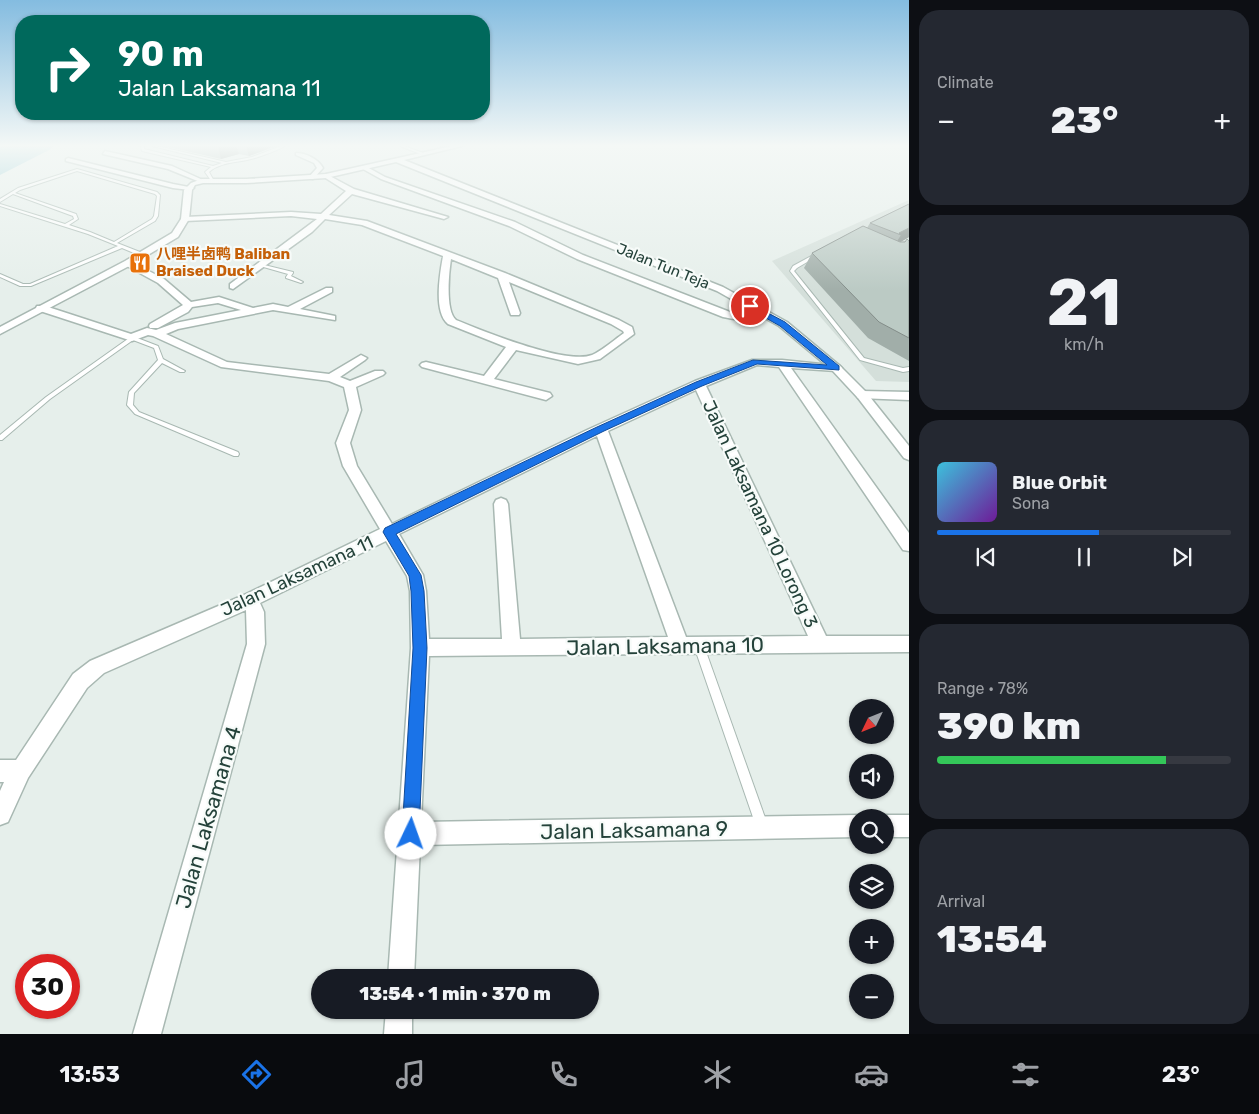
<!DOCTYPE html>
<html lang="en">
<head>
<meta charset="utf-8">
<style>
	body { margin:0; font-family:Rubik,"Noto Sans SC",sans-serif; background:#242831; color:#f1f3f6; height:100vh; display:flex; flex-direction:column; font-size:19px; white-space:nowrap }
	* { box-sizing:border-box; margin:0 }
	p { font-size:16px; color:#9ea1a6 }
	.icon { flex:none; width:28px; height:28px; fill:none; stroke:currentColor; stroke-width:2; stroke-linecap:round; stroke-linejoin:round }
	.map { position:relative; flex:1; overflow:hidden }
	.drawer { display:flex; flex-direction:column; gap:10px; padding:10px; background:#0d0f14; width:350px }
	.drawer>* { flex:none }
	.banner { position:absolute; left:15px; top:15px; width:475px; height:105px; border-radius:20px; box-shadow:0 1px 4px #0004; background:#00695c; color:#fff; overflow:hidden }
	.needle { width:32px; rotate:227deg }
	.buttons { position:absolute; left:849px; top:699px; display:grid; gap:10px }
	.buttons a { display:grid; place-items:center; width:45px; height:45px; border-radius:50%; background:#171b24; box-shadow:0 1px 4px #0004; font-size:25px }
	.speed { position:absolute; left:15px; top:954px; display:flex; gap:10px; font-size:25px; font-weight:700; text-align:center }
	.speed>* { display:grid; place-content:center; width:65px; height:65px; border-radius:50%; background:#171b24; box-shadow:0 1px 4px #0004; line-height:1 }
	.speed .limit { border:8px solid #d22; background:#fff; color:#111 }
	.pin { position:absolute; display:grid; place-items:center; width:42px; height:42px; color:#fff; margin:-21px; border:2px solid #fff; border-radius:50%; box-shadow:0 1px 5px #0007 }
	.me { position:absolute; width:55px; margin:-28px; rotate:3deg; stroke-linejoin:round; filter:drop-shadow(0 0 4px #0008) }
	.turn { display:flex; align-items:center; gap:18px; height:105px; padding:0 20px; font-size:22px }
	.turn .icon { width:65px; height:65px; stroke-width:2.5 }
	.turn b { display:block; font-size:35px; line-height:42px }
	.big { font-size:38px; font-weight:800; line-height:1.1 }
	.drawer .card { flex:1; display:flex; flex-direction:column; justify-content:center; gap:8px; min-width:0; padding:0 18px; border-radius:20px; background:#242831 }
	.drawer .dial { align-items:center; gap:0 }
	.dial b { font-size:65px; line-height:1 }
	.song { display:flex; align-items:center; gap:15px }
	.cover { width:60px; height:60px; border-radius:8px; background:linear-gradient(135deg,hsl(190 70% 55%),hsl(280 70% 35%)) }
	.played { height:5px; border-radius:2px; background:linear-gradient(90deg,#1a73e8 55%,#363941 55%) }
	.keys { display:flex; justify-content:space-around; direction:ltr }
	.heat { display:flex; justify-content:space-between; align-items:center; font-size:28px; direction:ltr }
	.charge { height:8px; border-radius:4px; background:linear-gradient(90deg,#34c759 78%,#363941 0) }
	.trip { position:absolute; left:311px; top:969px; width:288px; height:50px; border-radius:25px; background:#171b24; box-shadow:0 1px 4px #0004; font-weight:800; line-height:50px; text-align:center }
	.tabs { display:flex; height:80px; justify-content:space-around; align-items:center; background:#090b0e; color:#9ea1a6 }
	.tabs .icon { width:35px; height:35px }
	.tabs .active { color:#1a73e8 }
	.tabs b { font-size:22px; color:#f1f3f6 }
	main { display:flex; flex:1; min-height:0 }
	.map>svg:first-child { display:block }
	.built { fill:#d4dfda }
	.water { fill:#8ec9d4 }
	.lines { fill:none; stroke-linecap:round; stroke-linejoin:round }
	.river { fill:#8ec9d4; fill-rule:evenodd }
	.service-casing { stroke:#a8b8b2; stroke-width:2 }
	.minor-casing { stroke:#a8b8b2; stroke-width:3 }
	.tertiary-casing { stroke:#a8b8b2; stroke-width:3 }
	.service { fill:#fff; fill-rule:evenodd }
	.minor { fill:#fff; fill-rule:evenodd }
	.tertiary { fill:#fff; fill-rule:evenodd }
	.wall { fill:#a1aea9 }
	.shaded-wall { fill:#838d89 }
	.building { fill:#bbcac4; stroke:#838d89 }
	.route { fill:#1a73e8; stroke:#114b97 }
	.labels { text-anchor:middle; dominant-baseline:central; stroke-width:4.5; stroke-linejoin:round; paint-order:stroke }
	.far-food-label { font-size:15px; font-weight:bold; fill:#c56008; stroke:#f7fbf9; text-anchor:start }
	.far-street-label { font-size:15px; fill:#24423a; stroke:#f7fbf9 }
	.street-label { font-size:18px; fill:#24423a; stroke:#f7fbf9 }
	.near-street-label { font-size:21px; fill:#24423a; stroke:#f7fbf9 }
</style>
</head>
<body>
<main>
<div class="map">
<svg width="909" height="1034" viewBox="0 0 909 1034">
	<rect width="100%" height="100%" fill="#e6efeb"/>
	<polygon class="built" points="909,200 909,382 876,381 772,261"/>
	<polygon class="water" points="2,146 46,146 0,170 0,147"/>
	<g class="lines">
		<polygon class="river" points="36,146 53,146 51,149 0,175 0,164"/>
		<g class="service-casing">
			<g id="service">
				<path d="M141,146h3v3l69,17 9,-3 -70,-17h5l69,16 26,-5 29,-11h4c-9,5 -20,9 -30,12 -16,5 -33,3 -46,14l5,9 -2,1 -7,-10 6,-5 -69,-16z"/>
				<polygon points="400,146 404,146 426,154 423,155"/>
				<path d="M77,169l80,23 3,3 -2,21 -3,5 -38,22 28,11v2h-4l-19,-8 -91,38h-11l-20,-9v-3l23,10h7l88,-38 -30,-12 -88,-28v-2l65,20 9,-5 -1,-3 -60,-22 -13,8v-3l18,-11zM77,171l78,23 2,2 -3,20 -2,3 -38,23 -24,-10 -21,-7 9,-6 -2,-5 -61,-21 5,-3z"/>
				<polygon points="815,254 819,255 797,268 794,271 864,358 903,368 909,367 909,371 903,372 860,360 790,271 793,266"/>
				<polygon points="260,264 293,272 293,273 291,276 303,282 301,283 286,278 286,277 288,274 260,266"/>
				<polygon points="132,336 158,346 163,359 185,371 184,372 180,372 162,363 134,393 133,405 139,412 238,452 239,454 238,456 234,456 135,414 127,405 129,392 158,360 154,348 133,340 50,399 2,440 0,440 0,435 46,397"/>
				<polygon points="699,642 702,643 704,646 768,826 766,830 762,832 758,830 756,826 694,646 696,643"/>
			</g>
		</g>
		<g class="minor-casing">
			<g id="minor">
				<polygon points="105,151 172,166 205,181 200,182 168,169 103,154"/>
				<path d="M296,153c10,0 22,6 27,15l-10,11 -5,-1 9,-10 -3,-5 -18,-8z"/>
				<polygon points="68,158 173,184 194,188 190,190 173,188 66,161 66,159"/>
				<path d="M363,167h4l18,10 130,45 68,33 147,57 12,3 24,-3 5,3c-11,9 -34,5 -48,2l-146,-58 -68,-33 -128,-47 -18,-10z"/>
				<path d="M326,174l28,15 94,28 -4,2 -92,-25 -23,21 38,6 138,52 114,47 13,7 2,7 -34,25 -22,5 -62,-14 -22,29 56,14 2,3 -6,4 -124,-33 -2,-2 2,-2 4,-1 58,14 22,-29 -58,-23c-15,-12 -8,-51 -5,-68l-81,-31 -37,-6 -13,13 -79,57 -3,-1v-4l87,-65 -26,-3 -106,5 -4,-2 4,-2 106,-5 30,2 25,-23 -22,-14v-2zM451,259l47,19 13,37h8l1,-2 -11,-31 102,42 12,7 1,2c-10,7 -21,17 -32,22 -26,10 -109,-24 -136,-35 -11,-9 -7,-48 -5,-61z"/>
				<path d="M128,260l36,19 27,23 28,-5 34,11 20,-4 15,3 38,-19h6v4l-32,17 35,7v4l-62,-10 -95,19 -12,5 61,28 102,12 32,-19 6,3 -2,2 -25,17 10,4 25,-10h8l2,2 -2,2 -27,12 5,23 -11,33 7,23 35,58 195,-94 108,-49 57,-21h30l58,6 2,2 -2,2 -4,1 -45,-3 118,165v18l-6,-1 -124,-183 -22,-2 -51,21 120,250h83v16l-480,4 -8,166 437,-7 7,3h-7v19l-438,8 -6,133h-26l23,-330 -1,-57 -3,-15 -21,-35 -126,62 4,9 1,32 -104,390h-28l114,-390 -1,-34 -142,63 -17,15 -59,90 -20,44 -8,3v-34l4,-9h-4v-22h16l57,-86 17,-13 154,-66 136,-66 -37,-63 -7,-23 13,-33 -5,-23 -15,-6 -108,-14 -68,-31 -5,-1 -16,6 -95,-31 -1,-2 1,-2h8l86,28 16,-6 9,2 19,-7 66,-13 -23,-7 -26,4 -4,5 -30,16h-8l-1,-2 1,-2 33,-19 -25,-22 -33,-18 -1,-2zM696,390l112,246 -122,1 -78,-206zM597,436l71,201 -148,2 -12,-135 -2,-4 -5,-2 -5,2 -2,4 8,135h-73l-3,-48 -3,-16 -24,-41z"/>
				<polygon points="862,391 909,392 909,400 858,398 856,395 858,392"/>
				<polygon points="885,815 909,815 909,837 885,837 885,818 878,818"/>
				<polygon points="386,1010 412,1010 412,1034 384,1034"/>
			</g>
		</g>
		<g class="tertiary-casing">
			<polygon id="tertiary" points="452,146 462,146 404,160 723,287 787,322 840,366 866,392 909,446 909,460 904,458 858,398 832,370 779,326 717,291 396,162 326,178 246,183 203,183 195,185 192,190 189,219 178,237 131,265 0,334 0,327 125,261 172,233 181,219 184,190 191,183 202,179 246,179 326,174"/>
		</g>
		<use href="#service" class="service"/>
		<use href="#minor" class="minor"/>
		<use href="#tertiary" class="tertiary"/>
	</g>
	<g class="wall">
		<polygon points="164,146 276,146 249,156 239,154 221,159"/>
		<polygon points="909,204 909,237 900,242 909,241 909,361 868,338 804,268 812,253 867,228 870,223"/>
	</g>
	<g class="shaded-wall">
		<polygon points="218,146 236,146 239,154 221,159"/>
		<polygon points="246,146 276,146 249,156"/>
		<polygon points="909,228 909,237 894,246 901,235 898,234"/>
	</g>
	<g class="building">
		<polygon points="909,204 909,228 899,233 901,235 870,223"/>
		<polygon points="863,226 900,242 905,242 907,239 909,241 909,338 879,322 812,253"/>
	</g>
	<linearGradient id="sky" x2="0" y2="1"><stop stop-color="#84bce0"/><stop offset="0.5" stop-color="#f4f8f6"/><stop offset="1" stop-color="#f4f8f6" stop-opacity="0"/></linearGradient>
	<rect width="909" height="291" fill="url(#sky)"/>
	<polygon class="route" points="748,305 753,305 785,322 839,366 839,370 757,364 702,386 604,431 396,534 421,575 424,591 427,648 419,834 417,840 411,842 405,840 402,834 413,648 411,591 409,576 383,532 385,528 597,427 696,382 753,360 827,365 780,326 748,308"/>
	<defs>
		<g id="restaurant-square" transform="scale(1.125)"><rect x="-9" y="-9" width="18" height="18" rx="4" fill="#e8710a" stroke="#f7fbf9"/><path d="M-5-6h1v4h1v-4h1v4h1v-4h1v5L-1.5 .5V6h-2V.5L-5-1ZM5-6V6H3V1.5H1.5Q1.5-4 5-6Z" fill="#fff"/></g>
	</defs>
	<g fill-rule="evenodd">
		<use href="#restaurant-square" x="140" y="263"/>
	</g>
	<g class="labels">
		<g class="far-food-label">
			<text x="156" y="254">八哩半卤鸭 Baliban<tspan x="156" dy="17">Braised Duck</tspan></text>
		</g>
		<g class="far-street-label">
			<text transform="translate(663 266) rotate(22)">Jalan Tun Teja</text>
		</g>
		<g class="street-label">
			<text transform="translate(760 514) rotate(65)">Jalan Laksamana 10 Lorong 3</text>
			<text transform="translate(297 576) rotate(-25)">Jalan Laksamana 11</text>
		</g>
		<g class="near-street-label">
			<text transform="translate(665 646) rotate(-1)">Jalan Laksamana 10</text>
			<text transform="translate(208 817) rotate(-74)">Jalan Laksamana 4</text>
			<text transform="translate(634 830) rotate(-1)">Jalan Laksamana 9</text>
		</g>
	</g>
</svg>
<div class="buttons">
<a><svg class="needle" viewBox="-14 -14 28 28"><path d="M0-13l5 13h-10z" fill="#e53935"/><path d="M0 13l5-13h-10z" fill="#9ea1a6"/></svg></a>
<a><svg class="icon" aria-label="sound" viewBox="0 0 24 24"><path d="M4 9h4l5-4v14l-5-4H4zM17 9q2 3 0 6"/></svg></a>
<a><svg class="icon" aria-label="search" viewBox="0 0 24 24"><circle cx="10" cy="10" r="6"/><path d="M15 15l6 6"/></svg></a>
<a><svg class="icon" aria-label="layers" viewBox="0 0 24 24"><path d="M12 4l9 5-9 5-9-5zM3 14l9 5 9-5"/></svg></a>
<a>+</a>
<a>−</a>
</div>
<div class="speed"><div class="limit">30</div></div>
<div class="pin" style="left:750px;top:306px;background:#d93025"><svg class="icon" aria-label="arrive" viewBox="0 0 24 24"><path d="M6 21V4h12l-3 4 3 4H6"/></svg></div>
<svg class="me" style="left:411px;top:834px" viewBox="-20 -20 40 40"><circle r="19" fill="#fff"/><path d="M0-13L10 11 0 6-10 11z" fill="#1a73e8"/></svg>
<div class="trip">13:54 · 1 min · 370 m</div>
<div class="banner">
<div class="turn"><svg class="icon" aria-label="right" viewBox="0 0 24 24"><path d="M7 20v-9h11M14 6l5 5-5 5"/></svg><div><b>90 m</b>Jalan Laksamana 11</div></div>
</div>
</div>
<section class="drawer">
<div class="card"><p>Climate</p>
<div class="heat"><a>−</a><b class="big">23°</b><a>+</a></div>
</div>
<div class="card dial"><b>21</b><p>km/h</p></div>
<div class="card">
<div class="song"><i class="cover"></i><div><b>Blue Orbit</b><p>Sona</p></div></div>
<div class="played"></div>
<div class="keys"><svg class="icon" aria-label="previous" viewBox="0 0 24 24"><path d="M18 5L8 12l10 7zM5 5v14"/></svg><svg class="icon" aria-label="pause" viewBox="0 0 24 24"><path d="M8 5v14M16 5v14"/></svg><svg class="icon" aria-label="next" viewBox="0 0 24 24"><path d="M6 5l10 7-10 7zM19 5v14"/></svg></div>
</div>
<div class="card"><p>Range · 78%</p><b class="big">390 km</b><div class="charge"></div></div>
<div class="card"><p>Arrival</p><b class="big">13:54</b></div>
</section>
</main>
<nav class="tabs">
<b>13:53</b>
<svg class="icon active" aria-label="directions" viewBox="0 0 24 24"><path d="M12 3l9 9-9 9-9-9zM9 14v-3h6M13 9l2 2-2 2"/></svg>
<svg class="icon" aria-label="music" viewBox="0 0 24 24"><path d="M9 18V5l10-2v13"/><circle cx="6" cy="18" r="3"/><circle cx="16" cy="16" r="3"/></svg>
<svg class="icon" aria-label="phone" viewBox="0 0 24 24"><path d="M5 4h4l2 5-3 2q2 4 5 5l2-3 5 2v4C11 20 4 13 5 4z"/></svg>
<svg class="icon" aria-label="climate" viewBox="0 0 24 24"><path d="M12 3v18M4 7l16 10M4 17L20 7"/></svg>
<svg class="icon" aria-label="car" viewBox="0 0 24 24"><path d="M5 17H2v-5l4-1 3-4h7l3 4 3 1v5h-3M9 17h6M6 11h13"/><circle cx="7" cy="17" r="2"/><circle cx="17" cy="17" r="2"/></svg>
<svg class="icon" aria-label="filters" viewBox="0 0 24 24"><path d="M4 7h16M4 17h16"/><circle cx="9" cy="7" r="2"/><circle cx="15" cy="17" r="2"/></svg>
<b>23°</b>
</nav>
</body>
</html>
